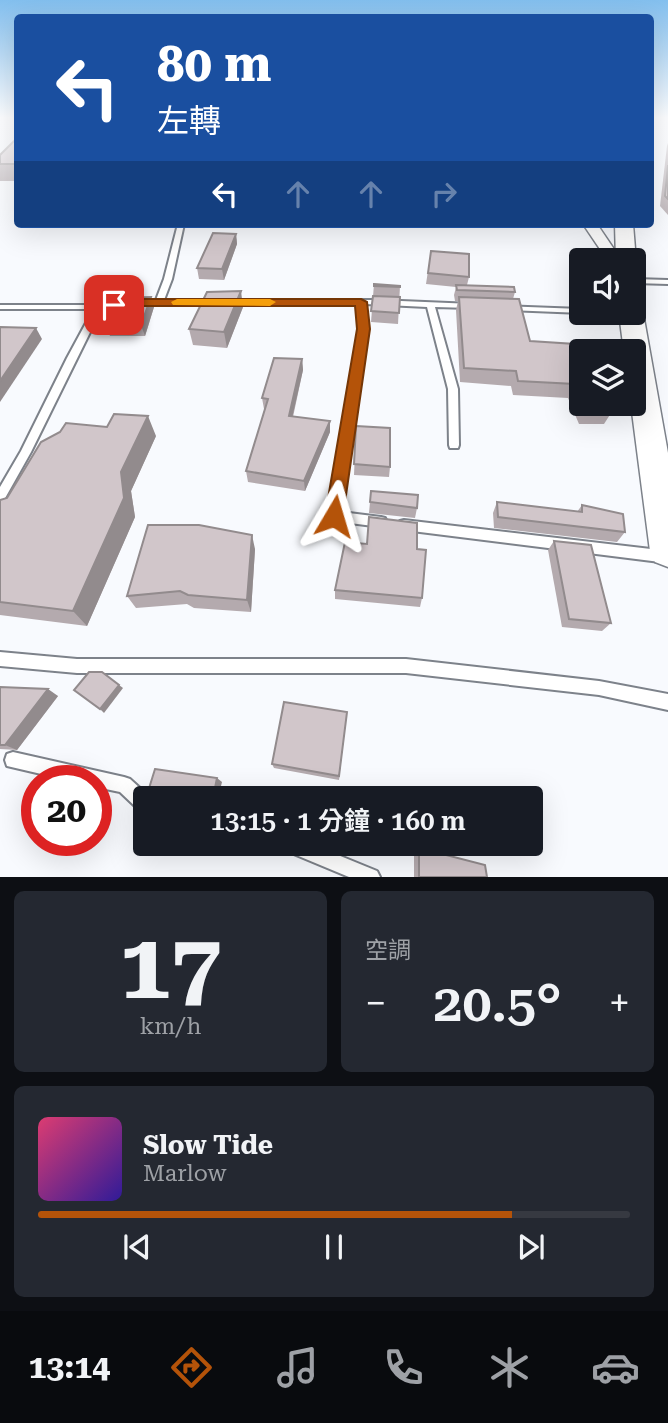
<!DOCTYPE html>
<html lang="zh-TW">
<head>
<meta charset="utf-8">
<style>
	body { margin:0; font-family:"Roboto Serif","Noto Sans TC",serif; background:#242831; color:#f1f3f6; height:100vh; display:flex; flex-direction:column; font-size:26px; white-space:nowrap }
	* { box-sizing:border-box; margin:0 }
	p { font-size:23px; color:#9ea1a6 }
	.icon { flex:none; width:38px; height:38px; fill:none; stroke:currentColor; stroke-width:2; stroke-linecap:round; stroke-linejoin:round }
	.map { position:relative; height:877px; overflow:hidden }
	.drawer { display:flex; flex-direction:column; gap:14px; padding:14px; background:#0d0f14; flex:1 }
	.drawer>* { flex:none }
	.guide { position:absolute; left:14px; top:14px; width:640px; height:214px; border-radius:7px; box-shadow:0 7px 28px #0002; background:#1a4fa0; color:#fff; overflow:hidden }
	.controls { position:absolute; left:569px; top:248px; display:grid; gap:14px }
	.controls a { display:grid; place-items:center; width:77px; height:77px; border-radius:7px; background:#171b24; box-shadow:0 7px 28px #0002; font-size:35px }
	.speed { position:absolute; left:21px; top:765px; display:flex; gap:14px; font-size:35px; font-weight:700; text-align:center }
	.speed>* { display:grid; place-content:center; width:91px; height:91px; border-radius:50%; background:#171b24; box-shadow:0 7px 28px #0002; line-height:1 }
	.speed .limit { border:10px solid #d22; background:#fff; color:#111 }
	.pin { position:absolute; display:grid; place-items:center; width:60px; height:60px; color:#fff; margin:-30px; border-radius:14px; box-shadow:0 4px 10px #0006 }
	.me { position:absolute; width:77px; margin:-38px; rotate:7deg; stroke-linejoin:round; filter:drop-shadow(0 0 5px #0008) }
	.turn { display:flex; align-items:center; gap:24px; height:147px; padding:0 28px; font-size:32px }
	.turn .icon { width:91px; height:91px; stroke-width:2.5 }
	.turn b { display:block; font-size:49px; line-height:60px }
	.lanes { display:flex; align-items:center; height:66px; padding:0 28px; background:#0003; justify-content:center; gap:35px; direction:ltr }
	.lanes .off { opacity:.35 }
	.big { font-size:52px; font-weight:600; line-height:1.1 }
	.drawer .card { flex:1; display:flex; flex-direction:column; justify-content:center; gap:10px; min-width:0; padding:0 24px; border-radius:10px; background:#242831 }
	.drawer .dial { align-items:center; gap:0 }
	.dial b { font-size:91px; line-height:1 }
	.song { display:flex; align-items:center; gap:21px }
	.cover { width:84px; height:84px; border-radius:10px; background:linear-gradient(135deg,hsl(340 70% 55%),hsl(250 70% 35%)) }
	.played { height:7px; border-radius:4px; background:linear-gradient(90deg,#b45309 80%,#363941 80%) }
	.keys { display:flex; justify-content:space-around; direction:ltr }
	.heat { display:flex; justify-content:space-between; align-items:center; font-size:38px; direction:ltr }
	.drawer .tiles { flex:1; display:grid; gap:14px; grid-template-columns:1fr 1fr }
	.card:last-child { grid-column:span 2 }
	.trip { position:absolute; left:133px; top:786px; width:410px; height:70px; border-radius:7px; background:#171b24; box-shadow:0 7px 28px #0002; font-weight:600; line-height:70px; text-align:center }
	.tab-bar { display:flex; height:112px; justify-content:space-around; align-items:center; background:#090b0e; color:#9ea1a6 }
	.tab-bar .icon { width:49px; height:49px }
	.tab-bar .on { color:#b45309 }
	.tab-bar b { font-size:32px; color:#f1f3f6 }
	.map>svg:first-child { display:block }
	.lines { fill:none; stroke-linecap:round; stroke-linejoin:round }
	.service-casing { stroke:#7d828a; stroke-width:4 }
	.minor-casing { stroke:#7d828a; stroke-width:3 }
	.secondary-casing { stroke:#7d828a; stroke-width:3 }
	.service { fill:#fff; fill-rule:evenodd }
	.minor { fill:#fff; fill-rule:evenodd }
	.secondary { fill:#fff; fill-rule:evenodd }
	.wall { fill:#b4aaae }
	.shaded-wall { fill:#928b8d }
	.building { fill:#d1c6ca; stroke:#928b8d; stroke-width:2 }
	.route { fill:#b45309; stroke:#753606; stroke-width:2 }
	.slow { fill:#f59e0b }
</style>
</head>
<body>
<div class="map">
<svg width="668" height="877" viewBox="0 0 668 877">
	<rect width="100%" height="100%" fill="#f8fafe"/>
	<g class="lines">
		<g class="service-casing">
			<g id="service">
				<polygon points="178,224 184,224 172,279 164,300 215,300 219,302 215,304 123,305 99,314 31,452 4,500 0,502 0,487 21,451 67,358 93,310 98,309 0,309 0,305 109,305 122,301 156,300 164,279"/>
				<polygon points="634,279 668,280 668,284 634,283"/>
				<polygon points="228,300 377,300 473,304 474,306 470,308 435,307 458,389 459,445 458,448 450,448 449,445 448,389 427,307 365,304 368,329 341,512 381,517 385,518 387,522 385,526 381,527 334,521 330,520 328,516 360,329 357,304 228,304"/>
				<polygon points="504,306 581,309 582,313 507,310 503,308"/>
				<polygon points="404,520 668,551 668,563 404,530 400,529 398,525 400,521"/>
				<polygon points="0,652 77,659 406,659 599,681 668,694 668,710 599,695 406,673 77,673 0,666"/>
				<polygon points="13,752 124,777 130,779 151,798 145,798 145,813 139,810 120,792 96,787 96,780 67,780 7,766 5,760 7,754"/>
				<polygon points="281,844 311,844 377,871 380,877 349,877 284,850"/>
			</g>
		</g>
		<g class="minor-casing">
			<polygon id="minor" points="583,224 597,224 622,261 608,261"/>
		</g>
		<g class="secondary-casing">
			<g id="secondary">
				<polygon points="615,224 633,224 636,261 634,265 634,261 616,261"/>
				<polygon points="634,307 639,308 643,313 668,453 668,567 655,562 650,551 631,404 634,404 634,352 624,352 619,313 634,313"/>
			</g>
		</g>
		<use href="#service" class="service"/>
		<use href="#minor" class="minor"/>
		<use href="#secondary" class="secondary"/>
	</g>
	<g class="wall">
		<polygon points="18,138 18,181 0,181 0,155"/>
		<polygon points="668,143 668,215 660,206 667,146"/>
		<polygon points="236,234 237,244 224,280 199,279 197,268"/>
		<polygon points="431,251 469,277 467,285 515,292 513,299 530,341 581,352 581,404 610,404 613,410 604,424 579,424 568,398 513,395 511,386 460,382 456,310 458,301 455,301 454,295 456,287 426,284"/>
		<polygon points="374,284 400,286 398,324 371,322"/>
		<polygon points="151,297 154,307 145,336 110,336 105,325"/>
		<polygon points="243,307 227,348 193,345 189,329"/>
		<polygon points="302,359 303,370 293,417 330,432 305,491 248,482 246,471 265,409 264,409 262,398"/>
		<polygon points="356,426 390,467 389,477 354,475"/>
		<polygon points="156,436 131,491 135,517 87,626 0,615 0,500 7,498"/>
		<polygon points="371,491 417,508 415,518 369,513"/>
		<polygon points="497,502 577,512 582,505 625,532 617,542 494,528 493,513"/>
		<polygon points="554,541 611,623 602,631 562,627 548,550"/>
		<polygon points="255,549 251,612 194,608 187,604 136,608 127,596"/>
		<polygon points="417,549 422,598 420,607 335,599 335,590"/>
		<polygon points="0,687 58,696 17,750 0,749"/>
		<polygon points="347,712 339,780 274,768 272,764"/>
		<polygon points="419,848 487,877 414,877 414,850"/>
	</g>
	<g class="shaded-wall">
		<polygon points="236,234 237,244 224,280 222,269"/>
		<polygon points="241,291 243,307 227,348 224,332"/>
		<polygon points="151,297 154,307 145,336 141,325"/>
		<polygon points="36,328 42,339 0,402 0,381"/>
		<polygon points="302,359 303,370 290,427 289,416"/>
		<polygon points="148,416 156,436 131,491 135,517 87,626 73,611 121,472"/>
		<polygon points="330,421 330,432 305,491 304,481"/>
		<polygon points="252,535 255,549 251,612 247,600"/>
		<polygon points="119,685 123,688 104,713 100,709"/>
		<polygon points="48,689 58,696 17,750 5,745"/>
		<polygon points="217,778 222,782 218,798 213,798"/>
	</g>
	<g class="building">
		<polygon points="17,138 18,164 0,164 0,155"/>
		<polygon points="668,165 668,199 665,196"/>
		<polygon points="213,233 236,234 222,269 197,268"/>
		<polygon points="431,251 469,254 469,277 428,273"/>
		<polygon points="374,284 400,286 400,287 374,286"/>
		<polygon points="456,285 514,287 515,292 457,290"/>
		<polygon points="241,291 224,332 189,329 207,292"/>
		<polygon points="373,296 400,297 399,313 371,311"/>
		<polygon points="151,297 141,325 105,325 117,298"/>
		<polygon points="459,297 519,299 530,341 606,346 608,352 581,352 581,397 575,384 518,381 516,371 464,368"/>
		<polygon points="0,327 36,328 0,381"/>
		<polygon points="274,358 302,359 289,416 330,421 304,481 246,471 268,399 262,398"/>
		<polygon points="584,404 610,404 613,410 587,410"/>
		<polygon points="114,414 148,416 121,472 124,498 73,611 0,602 0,500 7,498 41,442 60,432 66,423 107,427"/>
		<polygon points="356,426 390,428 390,467 354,464"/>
		<polygon points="371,491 418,495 417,508 370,502"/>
		<polygon points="497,502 582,512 582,505 623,514 625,532 498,517"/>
		<polygon points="369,517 417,523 417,549 426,550 422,598 335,590 345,542 367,544"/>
		<polygon points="148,525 199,525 252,535 247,600 188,595 180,591 127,596"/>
		<polygon points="554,541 591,545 611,623 569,619"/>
		<polygon points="89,672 102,672 119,685 100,709 74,690"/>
		<polygon points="0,687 48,689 5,745 0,745"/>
		<polygon points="284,702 347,712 339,776 272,764"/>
		<polygon points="155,769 217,778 213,798 146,798"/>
		<polygon points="145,802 145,824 139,823"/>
		<polygon points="419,848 485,865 487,877 419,877"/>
	</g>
	<linearGradient id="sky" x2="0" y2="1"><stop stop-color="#83bfee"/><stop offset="0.49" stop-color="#fcfdff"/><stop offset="1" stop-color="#fcfdff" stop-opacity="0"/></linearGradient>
	<rect width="668" height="240" fill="url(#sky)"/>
	<polygon class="route" points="361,299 367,302 370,329 343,516 340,521 334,523 328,521 325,516 357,329 355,306 123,306 114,309 108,305 122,299"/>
	<polygon class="slow" points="177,299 270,299 276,302 270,306 173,305 171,302"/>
</svg>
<div class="controls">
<a><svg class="icon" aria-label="sound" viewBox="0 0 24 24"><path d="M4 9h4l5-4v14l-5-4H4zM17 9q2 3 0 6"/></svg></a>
<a><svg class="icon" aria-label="layers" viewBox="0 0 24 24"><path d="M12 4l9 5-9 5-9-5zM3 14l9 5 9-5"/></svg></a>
</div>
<div class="speed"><div class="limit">20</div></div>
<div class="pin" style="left:114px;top:305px;background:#d93025"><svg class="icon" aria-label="arrive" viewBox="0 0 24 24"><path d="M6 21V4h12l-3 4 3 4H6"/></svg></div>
<svg class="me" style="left:334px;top:516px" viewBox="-20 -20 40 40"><path d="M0-17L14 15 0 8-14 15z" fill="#b45309" stroke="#fff" stroke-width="4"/></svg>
<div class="trip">13:15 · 1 分鐘 · 160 m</div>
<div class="guide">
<div class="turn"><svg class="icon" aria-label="left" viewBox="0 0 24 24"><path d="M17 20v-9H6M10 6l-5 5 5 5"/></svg><div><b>80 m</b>左轉</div></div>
<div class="lanes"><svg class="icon" aria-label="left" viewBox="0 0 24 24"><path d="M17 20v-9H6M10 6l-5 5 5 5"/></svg><svg class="icon off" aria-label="ahead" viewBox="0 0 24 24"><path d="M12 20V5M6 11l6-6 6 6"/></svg><svg class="icon off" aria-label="ahead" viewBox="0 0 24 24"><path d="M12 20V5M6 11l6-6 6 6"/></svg><svg class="icon off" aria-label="right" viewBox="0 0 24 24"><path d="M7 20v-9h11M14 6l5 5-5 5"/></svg></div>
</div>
</div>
<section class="drawer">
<div class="tiles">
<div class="card dial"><b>17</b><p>km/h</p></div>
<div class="card"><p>空調</p>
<div class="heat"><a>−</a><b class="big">20.5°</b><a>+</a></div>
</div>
<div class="card">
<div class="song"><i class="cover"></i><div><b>Slow Tide</b><p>Marlow</p></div></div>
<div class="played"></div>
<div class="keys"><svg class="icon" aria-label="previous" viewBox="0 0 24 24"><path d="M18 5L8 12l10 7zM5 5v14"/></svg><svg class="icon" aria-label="pause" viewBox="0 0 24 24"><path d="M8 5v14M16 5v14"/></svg><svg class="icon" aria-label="next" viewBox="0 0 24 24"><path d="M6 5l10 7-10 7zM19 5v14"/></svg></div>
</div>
</div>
</section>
<nav class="tab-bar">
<b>13:14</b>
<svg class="icon on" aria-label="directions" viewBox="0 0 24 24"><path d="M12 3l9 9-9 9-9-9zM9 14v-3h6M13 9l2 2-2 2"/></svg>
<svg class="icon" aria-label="music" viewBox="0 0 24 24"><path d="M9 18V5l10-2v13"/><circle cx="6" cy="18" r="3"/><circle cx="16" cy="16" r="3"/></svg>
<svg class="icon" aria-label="phone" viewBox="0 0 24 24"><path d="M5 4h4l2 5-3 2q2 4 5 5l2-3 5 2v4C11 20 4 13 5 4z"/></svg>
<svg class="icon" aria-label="climate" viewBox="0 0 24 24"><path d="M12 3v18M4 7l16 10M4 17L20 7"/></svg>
<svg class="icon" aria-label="car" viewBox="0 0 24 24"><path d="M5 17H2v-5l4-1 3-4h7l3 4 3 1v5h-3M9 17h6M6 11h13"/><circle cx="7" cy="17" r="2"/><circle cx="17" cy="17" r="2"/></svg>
</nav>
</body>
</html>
